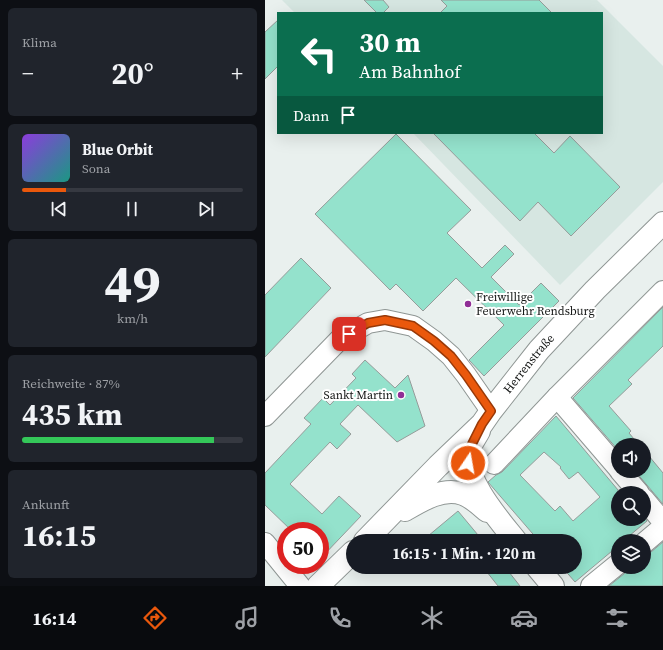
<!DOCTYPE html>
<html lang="de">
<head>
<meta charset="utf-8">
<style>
	body { margin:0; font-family:"Source Serif 4",serif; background:#20242c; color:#f1f3f6; height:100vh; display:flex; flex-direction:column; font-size:15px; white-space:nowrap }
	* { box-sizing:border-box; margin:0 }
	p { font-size:13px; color:#9ea1a6 }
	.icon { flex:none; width:22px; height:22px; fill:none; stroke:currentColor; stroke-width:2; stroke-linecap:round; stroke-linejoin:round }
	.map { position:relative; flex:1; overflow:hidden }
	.panel { display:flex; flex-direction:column; gap:8px; padding:8px; background:#0d0f14; width:265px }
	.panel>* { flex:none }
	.top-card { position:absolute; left:12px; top:12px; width:326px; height:122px; border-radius:0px; box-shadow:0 4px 16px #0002; background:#0b6e4f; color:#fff; overflow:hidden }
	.tools { position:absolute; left:346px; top:438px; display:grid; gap:8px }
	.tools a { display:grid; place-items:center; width:40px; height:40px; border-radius:50%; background:#171b24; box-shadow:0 4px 16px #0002; font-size:20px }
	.speed { position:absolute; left:12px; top:522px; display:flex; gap:8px; font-size:20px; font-weight:700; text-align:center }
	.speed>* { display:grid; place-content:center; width:52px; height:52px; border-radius:50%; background:#171b24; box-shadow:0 4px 16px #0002; line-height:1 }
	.speed .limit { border:6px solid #d22; background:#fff; color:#111 }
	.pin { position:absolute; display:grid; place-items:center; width:34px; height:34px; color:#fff; margin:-17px; border-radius:8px; box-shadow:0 2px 6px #0006 }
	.me { position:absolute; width:44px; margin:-22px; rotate:12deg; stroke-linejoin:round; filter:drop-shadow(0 0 3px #0008) }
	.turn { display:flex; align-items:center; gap:14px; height:84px; padding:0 16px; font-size:18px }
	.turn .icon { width:52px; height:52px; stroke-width:2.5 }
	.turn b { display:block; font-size:28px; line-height:34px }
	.then { display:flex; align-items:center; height:38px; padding:0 16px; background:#0003; gap:8px; font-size:15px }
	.big { font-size:30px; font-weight:700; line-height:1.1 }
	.panel .tile { flex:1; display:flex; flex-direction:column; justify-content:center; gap:6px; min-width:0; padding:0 14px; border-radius:6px; background:#20242c }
	.panel .dial { align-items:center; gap:0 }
	.dial b { font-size:52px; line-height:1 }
	.song { display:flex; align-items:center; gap:12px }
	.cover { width:48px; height:48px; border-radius:6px; background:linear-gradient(135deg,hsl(270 70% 55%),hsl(170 70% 35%)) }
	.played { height:4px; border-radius:2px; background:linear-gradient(90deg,#ea580c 20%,#363941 20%) }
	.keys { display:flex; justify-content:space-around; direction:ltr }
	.heat { display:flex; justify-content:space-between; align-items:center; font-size:22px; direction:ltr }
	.charge { height:6px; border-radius:3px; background:linear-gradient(90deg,#34c759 87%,#363941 0) }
	.trip { position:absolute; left:81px; top:534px; width:236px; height:40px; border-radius:20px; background:#171b24; box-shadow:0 4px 16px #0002; font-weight:700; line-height:40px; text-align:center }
	.menu { display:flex; height:64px; justify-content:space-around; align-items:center; background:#090b0e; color:#9ea1a6 }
	.menu .icon { width:28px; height:28px }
	.menu .selected { color:#ea580c }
	.menu b { font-size:18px; color:#f1f3f6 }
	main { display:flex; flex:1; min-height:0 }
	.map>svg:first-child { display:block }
	.built { fill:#d6e6e1 }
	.building { fill:#94e2cc; stroke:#959c9a; fill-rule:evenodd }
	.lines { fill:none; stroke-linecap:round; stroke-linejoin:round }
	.minor-casing { stroke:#8f9694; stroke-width:22 }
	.major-casing { stroke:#8f9694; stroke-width:24 }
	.minor { stroke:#fff; stroke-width:20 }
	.major { stroke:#fff; stroke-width:22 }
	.route-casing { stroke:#983908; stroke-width:10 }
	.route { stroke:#ea580c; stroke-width:7 }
	.poi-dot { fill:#902e96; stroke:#fff; stroke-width:1.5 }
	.labels { text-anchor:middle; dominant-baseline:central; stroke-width:4; stroke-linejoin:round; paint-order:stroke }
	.poi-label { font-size:12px; fill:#121413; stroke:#fff; text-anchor:start }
	.street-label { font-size:12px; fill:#121413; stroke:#fff }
</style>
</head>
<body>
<main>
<section class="panel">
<div class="tile"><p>Klima</p>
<div class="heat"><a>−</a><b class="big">20°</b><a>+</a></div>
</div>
<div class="tile">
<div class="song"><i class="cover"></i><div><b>Blue Orbit</b><p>Sona</p></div></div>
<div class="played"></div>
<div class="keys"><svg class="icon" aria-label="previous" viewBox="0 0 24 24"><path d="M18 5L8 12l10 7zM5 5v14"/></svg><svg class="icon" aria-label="pause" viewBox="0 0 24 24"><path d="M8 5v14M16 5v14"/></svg><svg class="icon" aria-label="next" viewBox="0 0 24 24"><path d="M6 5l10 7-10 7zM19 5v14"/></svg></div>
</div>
<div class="tile dial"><b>49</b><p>km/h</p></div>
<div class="tile"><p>Reichweite · 87%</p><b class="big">435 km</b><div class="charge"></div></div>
<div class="tile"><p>Ankunft</p><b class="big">16:15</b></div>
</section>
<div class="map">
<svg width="398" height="586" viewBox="0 0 398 586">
	<rect width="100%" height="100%" fill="#e9f0ee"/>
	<polygon class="built" points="17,0 332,0 398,66 398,182 295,285 148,133 337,133 337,13 30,13"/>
	<g class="building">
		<polygon points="99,0 118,0 124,7 118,13 112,13"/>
		<polygon points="176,0 274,0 287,13 175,13 182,6"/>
		<polygon points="13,20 13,66 0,79 0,32"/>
		<polygon points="168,133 269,133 289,153 305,136 355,187 306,236 273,202 255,221"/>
		<polygon points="131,134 206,210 182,233 217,268 240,245 249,254 226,277 254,305 276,283 294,301 219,376 204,360 239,325 191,278 158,311 131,284 125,290 50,214"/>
		<polygon points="36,258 66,288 0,357 0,295"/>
		<polygon points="398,307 398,346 363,380 367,384 344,406 366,431 364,433 374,445 353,445 353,450 308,398"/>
		<polygon points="100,360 130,388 143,375 160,426 132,442 93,405 75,424 86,434 72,449 65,442 25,484 57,514 74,496 96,516 55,559 55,531 27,531 0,505 0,473 46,424 39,418 58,398 65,405 91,378 87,374"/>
		<path d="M291,416l62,74v29h28l1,2 -24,20h-5v5l-43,36 -13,-15h13v-26h-36l-51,-59 8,-7 6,-3zM279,452l17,15 -1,1 9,11 9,-7 22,25 -27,24 -13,-15 -5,5 -35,-36z"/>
		<polygon points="379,450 398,473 398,504 370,471 379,471"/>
		<polygon points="193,511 218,541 157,541"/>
		<polygon points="398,542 398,586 344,586 360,573 364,567 379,567 379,554 386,552"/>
		<polygon points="218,567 240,567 255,586 233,586"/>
	</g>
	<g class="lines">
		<g class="minor-casing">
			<g id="minor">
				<polyline points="292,397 353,468"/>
				<polyline points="0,416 75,339 103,323 120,320 148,326 169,341 186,356 201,375 226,411"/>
				<polyline points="229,464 292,397 398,291"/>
				<polyline points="355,471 374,493"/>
				<polyline points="379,499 398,522"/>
				<polyline points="0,543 35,586"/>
				<polyline points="379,543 398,527"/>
				<polyline points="326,586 353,564"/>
			</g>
		</g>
		<g class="major-casing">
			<g id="major">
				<path d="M214,431c-3,6 -8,12 -10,19 -8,27 31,71 47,91"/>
				<path d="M140,510c17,-10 38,-23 58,-16 9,3 17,11 24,17"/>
				<path id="s1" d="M100,541l73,-75 44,-42 9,-13 48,-61 56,-60 68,-67"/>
				<polyline points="272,567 288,586"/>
				<polyline points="53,586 88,552"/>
			</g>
		</g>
		<use href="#minor" class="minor"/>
		<use href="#major" class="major"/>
	</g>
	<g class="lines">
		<g class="route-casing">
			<polyline id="route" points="84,334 103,323 120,320 148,326 169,341 186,356 201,375 226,411 217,424 204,450 203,463"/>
		</g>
		<use href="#route" class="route"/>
	</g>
	<g class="poi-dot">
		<circle cx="203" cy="304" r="4"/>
		<circle cx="136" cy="395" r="4"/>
	</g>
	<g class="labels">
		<g class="poi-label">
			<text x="211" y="297">Freiwillige<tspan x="211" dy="14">Feuerwehr Rendsburg</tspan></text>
			<text x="128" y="395" text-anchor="end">Sankt Martin</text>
		</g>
		<g class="street-label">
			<text stroke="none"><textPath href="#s1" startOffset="242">Herrenstraße</textPath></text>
		</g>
	</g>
</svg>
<div class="tools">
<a><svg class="icon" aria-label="sound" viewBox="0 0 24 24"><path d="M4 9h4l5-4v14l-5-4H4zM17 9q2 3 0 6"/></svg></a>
<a><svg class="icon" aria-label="search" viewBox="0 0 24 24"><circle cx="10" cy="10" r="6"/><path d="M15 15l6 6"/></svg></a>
<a><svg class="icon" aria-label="layers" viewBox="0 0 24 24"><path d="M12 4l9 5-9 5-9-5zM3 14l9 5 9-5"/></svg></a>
</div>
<div class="speed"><div class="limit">50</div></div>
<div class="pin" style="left:84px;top:334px;background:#d93025"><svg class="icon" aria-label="arrive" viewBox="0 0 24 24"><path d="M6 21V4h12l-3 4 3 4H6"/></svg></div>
<svg class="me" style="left:203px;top:463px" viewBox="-20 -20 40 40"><circle r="17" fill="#ea580c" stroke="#fff" stroke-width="3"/><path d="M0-11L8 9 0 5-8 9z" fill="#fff"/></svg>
<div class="trip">16:15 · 1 Min. · 120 m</div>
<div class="top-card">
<div class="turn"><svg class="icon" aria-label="left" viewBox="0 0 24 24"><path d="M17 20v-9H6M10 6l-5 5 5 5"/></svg><div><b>30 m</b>Am Bahnhof</div></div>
<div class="then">Dann<svg class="icon" aria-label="arrive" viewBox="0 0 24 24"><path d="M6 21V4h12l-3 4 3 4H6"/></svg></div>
</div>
</div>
</main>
<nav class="menu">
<b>16:14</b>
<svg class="icon selected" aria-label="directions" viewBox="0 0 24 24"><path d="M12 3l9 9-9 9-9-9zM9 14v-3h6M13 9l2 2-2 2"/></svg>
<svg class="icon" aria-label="music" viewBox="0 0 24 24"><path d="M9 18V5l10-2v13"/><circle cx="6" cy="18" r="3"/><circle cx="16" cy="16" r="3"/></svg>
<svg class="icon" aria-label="phone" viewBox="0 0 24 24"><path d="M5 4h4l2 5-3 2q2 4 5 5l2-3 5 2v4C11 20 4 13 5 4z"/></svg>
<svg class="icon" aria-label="climate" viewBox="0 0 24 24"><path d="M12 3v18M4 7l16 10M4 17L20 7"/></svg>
<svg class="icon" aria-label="car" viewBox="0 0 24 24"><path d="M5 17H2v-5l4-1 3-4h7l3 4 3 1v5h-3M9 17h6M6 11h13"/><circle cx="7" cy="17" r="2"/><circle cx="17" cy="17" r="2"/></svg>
<svg class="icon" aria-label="filters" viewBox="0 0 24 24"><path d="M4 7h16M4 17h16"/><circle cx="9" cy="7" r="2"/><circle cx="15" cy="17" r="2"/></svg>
</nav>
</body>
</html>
